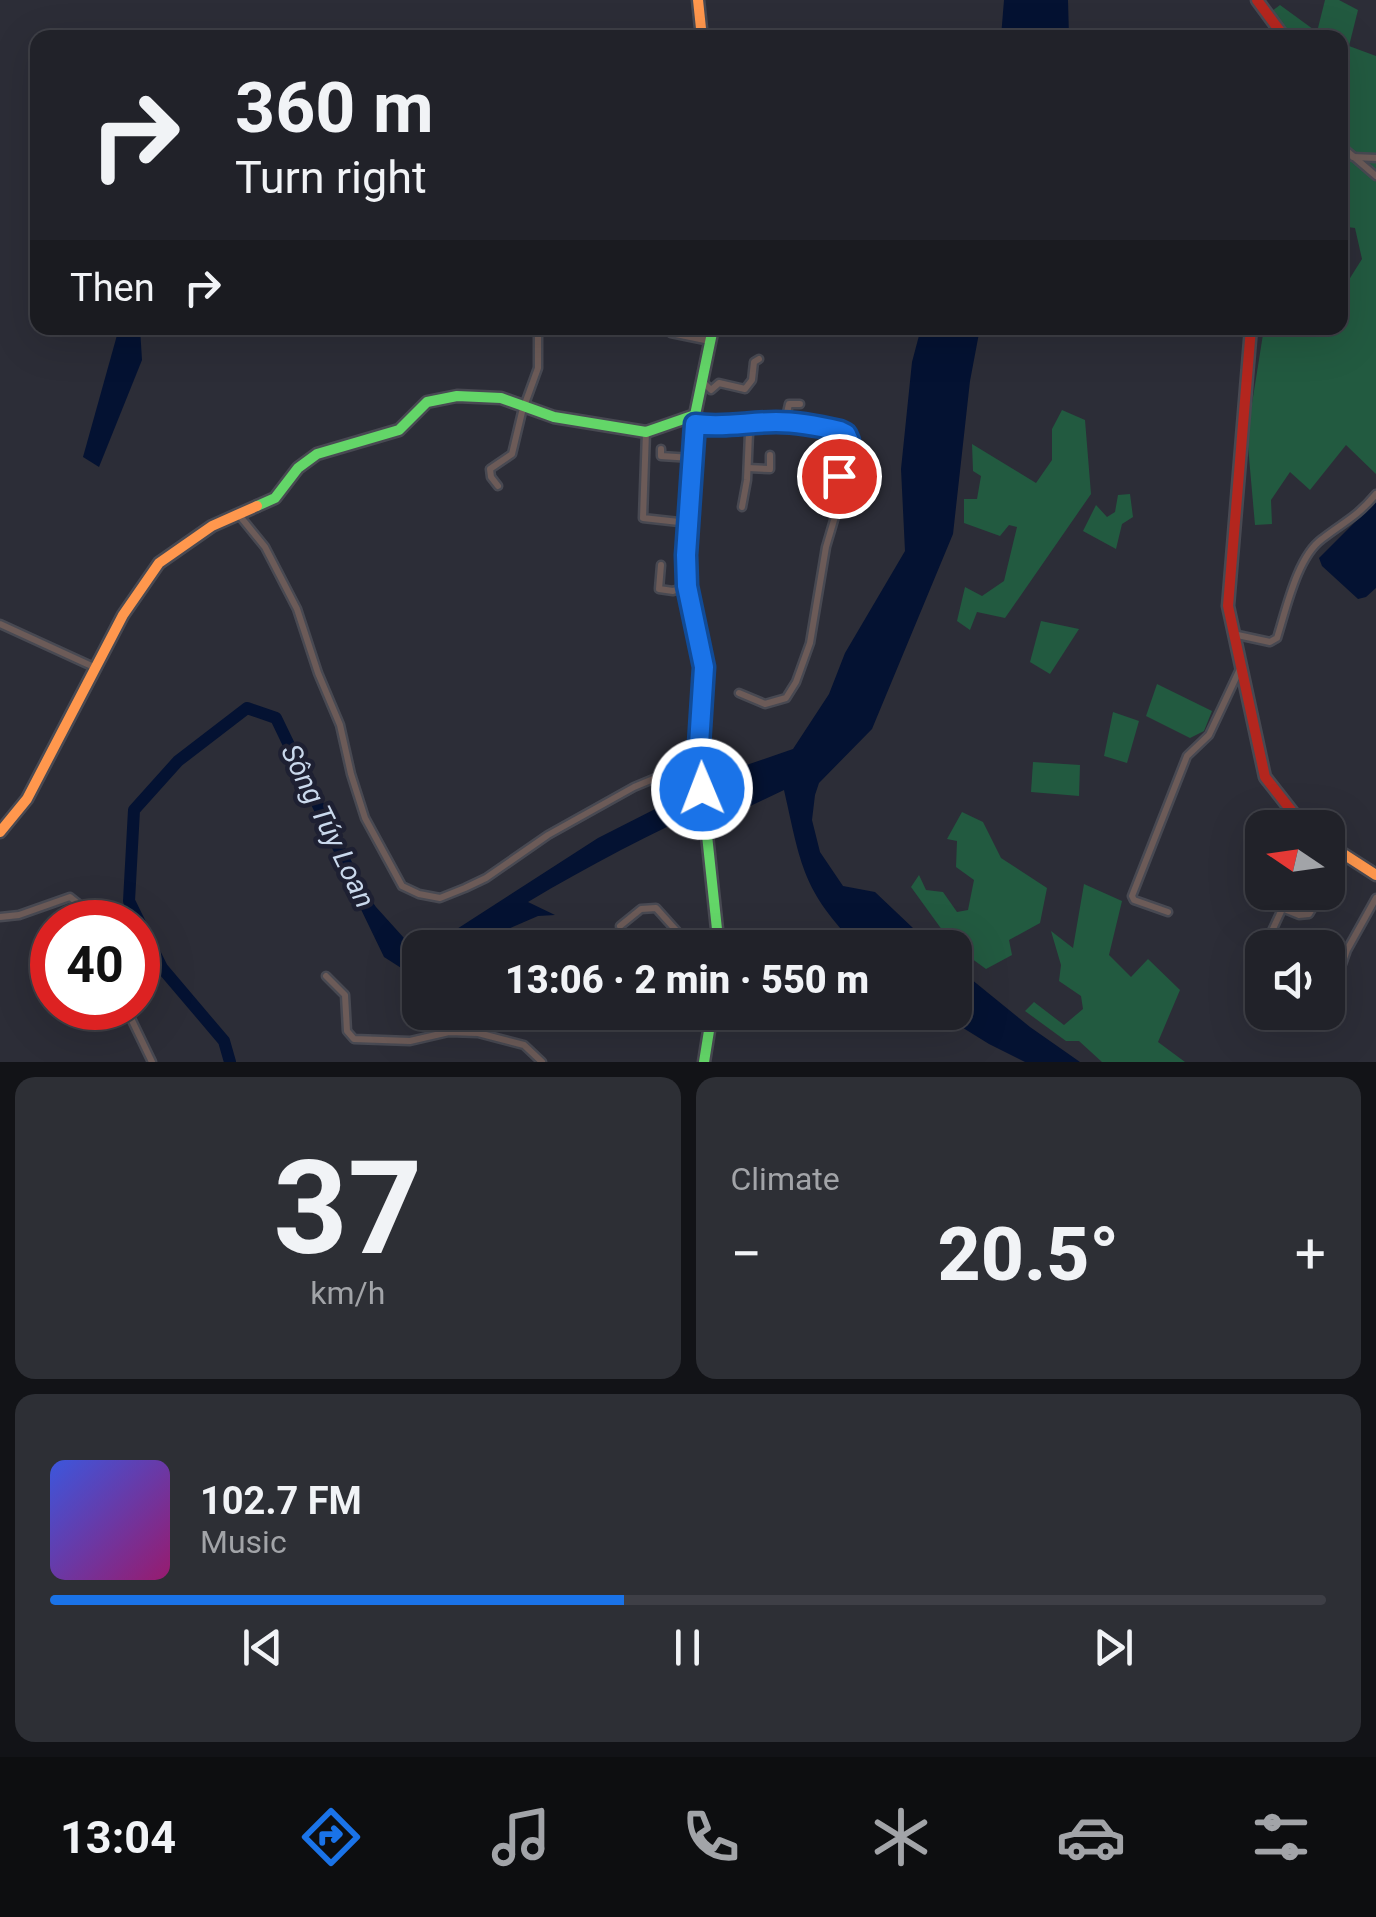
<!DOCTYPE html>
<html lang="en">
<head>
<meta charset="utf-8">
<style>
	body { margin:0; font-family:Roboto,sans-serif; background:#2d2f35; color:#f1f3f6; height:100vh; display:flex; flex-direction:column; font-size:38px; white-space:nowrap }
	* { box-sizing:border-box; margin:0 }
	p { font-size:32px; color:#a2a4a8 }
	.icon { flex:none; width:55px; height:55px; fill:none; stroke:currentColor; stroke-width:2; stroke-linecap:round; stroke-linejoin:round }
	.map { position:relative; height:1062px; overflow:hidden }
	.side { display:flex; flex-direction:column; gap:15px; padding:15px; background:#121317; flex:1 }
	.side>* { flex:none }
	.hud { position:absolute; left:30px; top:30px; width:1318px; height:305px; border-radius:20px; box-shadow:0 10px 40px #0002,0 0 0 2px #3e3f46; background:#212229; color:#f1f3f6; overflow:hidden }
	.needle { width:65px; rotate:283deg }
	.fabs { position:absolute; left:1245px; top:810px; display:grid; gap:20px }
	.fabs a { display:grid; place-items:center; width:100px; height:100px; border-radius:20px; background:#212229; box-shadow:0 10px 40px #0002,0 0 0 2px #3e3f46; font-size:50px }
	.speed { position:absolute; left:30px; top:900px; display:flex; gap:20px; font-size:50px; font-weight:700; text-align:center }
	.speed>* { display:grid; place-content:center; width:130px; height:130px; border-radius:50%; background:#212229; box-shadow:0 10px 40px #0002,0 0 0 2px #3e3f46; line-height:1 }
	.speed .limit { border:15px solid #d22; background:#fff; color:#111 }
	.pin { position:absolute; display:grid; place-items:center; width:85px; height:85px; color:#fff; margin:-42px; border:5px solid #fff; border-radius:50%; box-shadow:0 2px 10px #0007 }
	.me { position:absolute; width:110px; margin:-55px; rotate:359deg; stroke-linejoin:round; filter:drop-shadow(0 0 8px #0008) }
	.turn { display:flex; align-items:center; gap:35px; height:210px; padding:0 40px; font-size:45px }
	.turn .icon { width:130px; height:130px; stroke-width:2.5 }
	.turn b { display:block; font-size:70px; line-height:85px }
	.then { display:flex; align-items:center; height:95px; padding:0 40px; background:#0003; gap:20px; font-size:38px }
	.big { font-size:75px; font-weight:800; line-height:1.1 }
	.side .widget { flex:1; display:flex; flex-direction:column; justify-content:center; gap:15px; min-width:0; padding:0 35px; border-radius:20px; background:#2d2f35 }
	.side .dial { align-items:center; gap:0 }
	.dial b { font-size:130px; line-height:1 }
	.song { display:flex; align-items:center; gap:30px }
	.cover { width:120px; height:120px; border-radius:15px; background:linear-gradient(135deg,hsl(230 70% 55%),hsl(320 70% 35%)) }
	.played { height:10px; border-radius:5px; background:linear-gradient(90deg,#1a73e8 45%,#3e3f46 45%) }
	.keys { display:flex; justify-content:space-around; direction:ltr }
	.heat { display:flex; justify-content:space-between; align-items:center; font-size:55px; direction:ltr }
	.side .tiles { flex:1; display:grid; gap:15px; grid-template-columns:1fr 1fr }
	.widget:last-child { grid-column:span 2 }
	.trip { position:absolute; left:402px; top:930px; width:570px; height:100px; border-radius:20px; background:#212229; box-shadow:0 10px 40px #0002,0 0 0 2px #3e3f46; font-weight:800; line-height:100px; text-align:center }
	.tab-bar { display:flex; height:160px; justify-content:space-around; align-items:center; background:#0d0e10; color:#a2a4a8 }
	.tab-bar .icon { width:70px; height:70px }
	.tab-bar .on { color:#1a73e8 }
	.tab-bar b { font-size:45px; color:#f1f3f6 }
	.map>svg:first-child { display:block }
	.green { fill:#225a40 }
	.water { fill:#041232 }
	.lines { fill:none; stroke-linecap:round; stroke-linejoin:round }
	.river { stroke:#041232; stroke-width:12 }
	.street-casing { stroke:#484952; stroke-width:11 }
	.fast-casing { stroke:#484952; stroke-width:15 }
	.slow-casing { stroke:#484952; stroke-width:15 }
	.jam-casing { stroke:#484952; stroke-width:15 }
	.street { stroke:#6c5b58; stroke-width:6 }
	.fast { stroke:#63d668; stroke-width:10 }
	.slow { stroke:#ff974d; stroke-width:10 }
	.jam { stroke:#b3261e; stroke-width:10 }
	.route-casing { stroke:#114b97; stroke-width:25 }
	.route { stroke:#1a73e8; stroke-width:18 }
	.labels { text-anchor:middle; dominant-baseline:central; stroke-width:9; stroke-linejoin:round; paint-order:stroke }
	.water-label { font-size:28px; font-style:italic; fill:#cad9ec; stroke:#1e2032 }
</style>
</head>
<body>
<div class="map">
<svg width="1376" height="1062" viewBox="0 0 1376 1062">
	<rect width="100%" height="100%" fill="#2c2d37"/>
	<g class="green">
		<polygon points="1325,0 1339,0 1358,10 1349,46 1376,56 1376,474 1346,445 1310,490 1290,472 1271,500 1272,524 1255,525 1247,435 1264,328 1340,328 1340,294 1362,259 1355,228 1340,226 1340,141 1346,61 1340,61 1340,38 1294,37 1272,11 1280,5 1317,32"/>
		<polygon points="1062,410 1085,420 1091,494 1005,618 977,612 970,630 957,621 965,587 982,596 1004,581 1017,527 1009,525 1000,536 964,523 964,499 977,499 981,476 973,471 972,444 1036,483 1052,460 1052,429"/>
		<polygon points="1130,494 1133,517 1122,524 1116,549 1083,531 1096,505 1107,517 1115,512 1118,495"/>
		<polygon points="1041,621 1079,629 1050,674 1030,662"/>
		<polygon points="1157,684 1212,711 1204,731 1190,738 1146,716"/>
		<polygon points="1113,712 1139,721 1127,763 1104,756"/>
		<polygon points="1033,762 1080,765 1079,796 1031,792"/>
		<polygon points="962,812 983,822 1001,858 1047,888 1040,923 1009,940 1012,955 986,969 953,945 911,887 919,875 926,890 943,892 957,912 968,910 974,880 956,867 957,841 947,839"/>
		<polygon points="1084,884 1122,901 1109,955 1131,977 1148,959 1180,990 1158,1042 1185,1062 1102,1062 1079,1041 1066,1041 1025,1011 1034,1002 1064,1025 1083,1009 1081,996 1059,981 1061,965 1051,931 1073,948"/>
	</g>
	<g class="water">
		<polygon points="1004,0 1068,0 1069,37 1001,37"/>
		<polygon points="119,328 140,328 142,360 99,467 83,457"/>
		<path d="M921,328h59l-10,53 -17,153 -81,195 -53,54 -4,12 -3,25 8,32 23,34 32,6 58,55h-75c-56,-57 -57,-82 -74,-157l-63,30 -4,-16c-66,29 -127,61 -189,98l27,13 -17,1 -71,31 -47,1v21l-11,4 -25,-16 -29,-60 -7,-31 28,41 28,31 42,-2 152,-98 134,-68 61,-21 36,-55 16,-41 60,-102 -4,-82 11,-107z"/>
		<polygon points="1376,501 1376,588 1366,597 1358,599 1322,566 1319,558"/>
		<polygon points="955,966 1030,1027 1080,1062 1025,1062 989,1044 939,1013 955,1012"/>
	</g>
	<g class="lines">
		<polyline class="river" points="230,1062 224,1041 162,968 129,901 134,810 178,761 247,708 276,718 354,880"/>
		<g class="street-casing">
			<g id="street">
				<polyline points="1340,145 1376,176"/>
				<polyline points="1353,157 1376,158"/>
				<polyline points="665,328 671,333 710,341"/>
				<polyline points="703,382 711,390 719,383 745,389 752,380 754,362 759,359"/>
				<polyline points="785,422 789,404 800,404"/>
				<path d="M695,424c30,4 52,-2 81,-2 22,0 43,4 65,9l5,2 3,8 -10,35 -2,34 -11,37 -16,96 -14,39 -10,16 -21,6 -26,-11"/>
				<polyline points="646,432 643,518 688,523"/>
				<polyline points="661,449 661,456 692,458"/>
				<polyline points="748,468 770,469 770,455"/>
				<polyline points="498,486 491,477 490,469 512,454 522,412 538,368 538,328"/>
				<polyline points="742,507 747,480 749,433 742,426"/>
				<polyline points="239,515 265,547 297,609 318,673 340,725 351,774 365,818 402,886 419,894 440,898 465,888 486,878 548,835 634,787 699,760"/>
				<polyline points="661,565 659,589 673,591 687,586"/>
				<polyline points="0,624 96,668"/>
				<path d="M1233,634l37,8 7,-4c9,-28 20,-81 45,-99 23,-18 34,-21 54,-45"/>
				<polyline points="1328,878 1337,851"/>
				<polyline points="1282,908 1299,915 1309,914 1322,892"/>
				<polyline points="1168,912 1134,900 1132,896 1187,756 1209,735 1240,669"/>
				<polyline points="0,917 19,915 70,897 80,905 89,922"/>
				<polyline points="69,922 83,912"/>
				<polyline points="620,926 641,909 656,908 692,948"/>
				<polyline points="1264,948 1290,892"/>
				<polyline points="326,976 345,995 347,1031 354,1039 410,1041 449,1032 478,1033 524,1045 542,1062"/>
				<polyline points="1328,1004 1347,950 1376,898"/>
				<polyline points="126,1008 152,1062"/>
				<polyline points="1304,1012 1318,1016 1324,1012"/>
			</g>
		</g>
		<g class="fast-casing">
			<g id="fast">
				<polyline points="713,328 695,415 686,555 687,586 704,667 699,760 719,948"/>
				<polyline points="257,506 275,498 298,468 317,454 399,430 427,402 457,396 501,398 554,417 646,432 695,415"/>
				<polyline points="704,1062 712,1012"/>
			</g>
		</g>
		<g class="slow-casing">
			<g id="slow">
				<polyline points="698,0 702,38"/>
				<polyline points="0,832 27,799 123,615 159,563 212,526 257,506"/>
				<polyline points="1328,844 1376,875"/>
			</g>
		</g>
		<g class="jam-casing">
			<g id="jam">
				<polyline points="1257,0 1285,38"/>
				<polyline points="1251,328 1228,606 1265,777 1305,828"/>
			</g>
		</g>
		<use href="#street" class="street"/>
		<use href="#fast" class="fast"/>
		<use href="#slow" class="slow"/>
		<use href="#jam" class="jam"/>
	</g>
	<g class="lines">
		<g class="route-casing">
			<path id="route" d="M702,789l-4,-29 6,-93 -17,-81 -1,-31 9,-131c30,4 52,-2 81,-2 22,0 43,4 64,9l6,3 3,7 -10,35"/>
		</g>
		<use href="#route" class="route"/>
	</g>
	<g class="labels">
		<g class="water-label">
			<text transform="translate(328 826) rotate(64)">Sông Túy Loan</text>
		</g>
	</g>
</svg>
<div class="fabs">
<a><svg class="needle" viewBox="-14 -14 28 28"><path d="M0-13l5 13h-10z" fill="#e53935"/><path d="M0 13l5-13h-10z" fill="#a2a4a8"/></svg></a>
<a><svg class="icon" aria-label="sound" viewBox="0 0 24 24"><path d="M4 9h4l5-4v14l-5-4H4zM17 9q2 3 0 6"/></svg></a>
</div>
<div class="speed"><div class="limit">40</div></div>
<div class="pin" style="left:839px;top:476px;background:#d93025"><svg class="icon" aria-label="arrive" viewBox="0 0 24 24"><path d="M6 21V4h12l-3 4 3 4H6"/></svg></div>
<svg class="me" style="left:702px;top:789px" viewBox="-20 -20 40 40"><circle r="17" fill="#1a73e8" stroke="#fff" stroke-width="3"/><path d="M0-11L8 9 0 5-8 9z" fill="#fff"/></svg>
<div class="trip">13:06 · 2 min · 550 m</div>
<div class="hud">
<div class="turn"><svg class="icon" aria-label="right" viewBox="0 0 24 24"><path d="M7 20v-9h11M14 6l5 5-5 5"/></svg><div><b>360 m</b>Turn right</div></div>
<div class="then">Then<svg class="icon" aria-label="right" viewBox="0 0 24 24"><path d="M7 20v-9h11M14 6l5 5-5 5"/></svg></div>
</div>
</div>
<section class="side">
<div class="tiles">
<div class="widget dial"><b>37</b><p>km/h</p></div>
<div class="widget"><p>Climate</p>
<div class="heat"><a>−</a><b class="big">20.5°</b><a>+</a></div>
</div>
<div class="widget">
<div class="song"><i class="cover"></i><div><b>102.7 FM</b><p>Music</p></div></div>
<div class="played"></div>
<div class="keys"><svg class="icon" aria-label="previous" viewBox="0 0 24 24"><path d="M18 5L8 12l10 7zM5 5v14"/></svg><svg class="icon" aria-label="pause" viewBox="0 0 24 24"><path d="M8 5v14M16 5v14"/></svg><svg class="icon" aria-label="next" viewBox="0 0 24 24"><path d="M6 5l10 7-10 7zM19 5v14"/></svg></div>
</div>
</div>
</section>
<nav class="tab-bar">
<b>13:04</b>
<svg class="icon on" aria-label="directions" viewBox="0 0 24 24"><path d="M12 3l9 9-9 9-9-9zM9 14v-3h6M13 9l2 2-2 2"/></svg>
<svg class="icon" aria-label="music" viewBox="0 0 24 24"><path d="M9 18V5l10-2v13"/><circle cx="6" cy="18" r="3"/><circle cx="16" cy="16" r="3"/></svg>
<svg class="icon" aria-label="phone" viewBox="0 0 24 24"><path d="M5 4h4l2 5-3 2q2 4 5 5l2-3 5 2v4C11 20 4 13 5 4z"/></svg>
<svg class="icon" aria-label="climate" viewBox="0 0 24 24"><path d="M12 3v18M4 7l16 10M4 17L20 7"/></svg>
<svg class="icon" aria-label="car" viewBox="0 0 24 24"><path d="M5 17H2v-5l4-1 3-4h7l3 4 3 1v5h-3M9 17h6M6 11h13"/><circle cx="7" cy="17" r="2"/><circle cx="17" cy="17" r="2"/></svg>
<svg class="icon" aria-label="filters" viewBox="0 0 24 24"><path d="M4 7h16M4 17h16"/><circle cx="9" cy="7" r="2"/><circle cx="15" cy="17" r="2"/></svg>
</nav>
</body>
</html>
